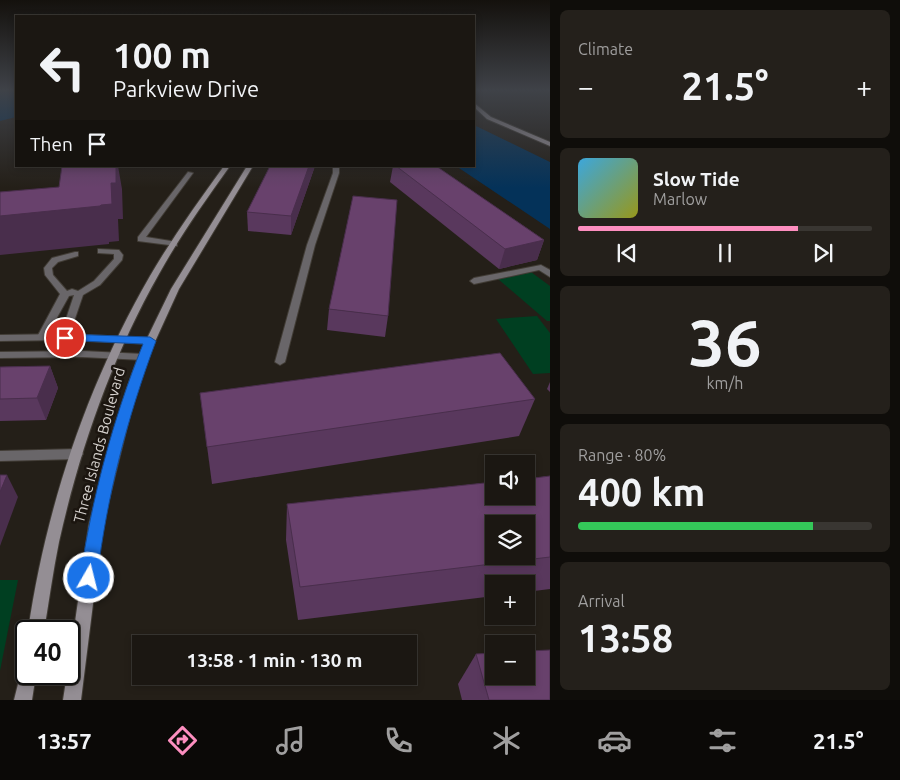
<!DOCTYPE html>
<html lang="en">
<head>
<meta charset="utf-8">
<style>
	body { margin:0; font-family:Ubuntu,sans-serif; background:#24201b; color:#f1f3f6; height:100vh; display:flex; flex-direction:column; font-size:19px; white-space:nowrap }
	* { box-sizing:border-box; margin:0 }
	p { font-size:16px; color:#a09f9f }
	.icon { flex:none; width:28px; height:28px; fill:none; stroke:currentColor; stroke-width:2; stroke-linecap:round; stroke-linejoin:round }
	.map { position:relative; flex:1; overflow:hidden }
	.panel { display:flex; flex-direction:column; gap:10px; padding:10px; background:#0f0d0a; width:350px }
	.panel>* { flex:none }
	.top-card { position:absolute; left:15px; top:15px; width:460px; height:152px; border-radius:0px; box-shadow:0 2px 8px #0003,0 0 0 1px #393632; background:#1b1712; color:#f1f3f6; overflow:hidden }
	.tools { position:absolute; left:485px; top:455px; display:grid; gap:10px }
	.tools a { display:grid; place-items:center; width:50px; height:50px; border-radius:0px; background:#1b1712; box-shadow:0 2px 8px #0003,0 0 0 1px #393632; font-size:25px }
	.speed { position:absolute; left:15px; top:620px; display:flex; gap:10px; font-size:25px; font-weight:700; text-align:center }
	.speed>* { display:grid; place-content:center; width:65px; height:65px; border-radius:50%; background:#1b1712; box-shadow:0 2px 8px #0003,0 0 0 1px #393632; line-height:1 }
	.speed .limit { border:2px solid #111; border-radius:8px; background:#fff; color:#111 }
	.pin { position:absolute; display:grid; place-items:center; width:42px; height:42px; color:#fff; margin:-21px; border:2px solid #fff; border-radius:50%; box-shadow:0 1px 5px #0007 }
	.me { position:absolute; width:55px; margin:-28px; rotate:8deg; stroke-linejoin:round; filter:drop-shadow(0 0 4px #0008) }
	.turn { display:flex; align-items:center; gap:18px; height:105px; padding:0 15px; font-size:22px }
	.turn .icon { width:65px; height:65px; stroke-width:2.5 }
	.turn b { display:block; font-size:35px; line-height:42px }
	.then { display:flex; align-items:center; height:48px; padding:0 15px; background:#0003; gap:10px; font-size:19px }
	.big { font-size:38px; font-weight:700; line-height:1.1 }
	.panel .tile { flex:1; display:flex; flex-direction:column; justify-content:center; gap:8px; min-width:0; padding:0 18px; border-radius:8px; background:#24201b }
	.panel .dial { align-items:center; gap:0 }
	.dial b { font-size:65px; line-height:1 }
	.song { display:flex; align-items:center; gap:15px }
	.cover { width:60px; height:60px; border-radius:8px; background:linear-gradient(135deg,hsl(200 70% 55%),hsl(60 70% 35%)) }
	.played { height:5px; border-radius:2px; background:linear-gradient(90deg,#fd8ebf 75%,#393632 75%) }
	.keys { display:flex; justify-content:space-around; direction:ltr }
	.heat { display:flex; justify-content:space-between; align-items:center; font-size:28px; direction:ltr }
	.charge { height:8px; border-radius:4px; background:linear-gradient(90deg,#34c759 80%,#393632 0) }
	.trip { position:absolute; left:132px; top:635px; width:285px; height:50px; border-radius:0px; background:#1b1712; box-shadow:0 2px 8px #0003,0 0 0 1px #393632; font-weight:700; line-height:50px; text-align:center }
	.dock { display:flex; height:80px; justify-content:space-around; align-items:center; background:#0b0907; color:#a09f9f }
	.dock .icon { width:35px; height:35px }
	.dock .current { color:#fd8ebf }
	.dock b { font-size:22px; color:#f1f3f6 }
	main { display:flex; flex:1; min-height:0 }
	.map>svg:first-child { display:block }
	.green { fill:#003f21 }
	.water { fill:#043259 }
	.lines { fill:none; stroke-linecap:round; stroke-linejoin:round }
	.lane-casing { stroke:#413c35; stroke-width:2 }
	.street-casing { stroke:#413c35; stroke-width:2 }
	.secondary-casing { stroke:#413c35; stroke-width:2 }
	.lane { fill:#696669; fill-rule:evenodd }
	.street { fill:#696669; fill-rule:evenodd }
	.secondary { fill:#948e94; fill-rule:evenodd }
	.wall { fill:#59385d }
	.shaded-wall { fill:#492e4c }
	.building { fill:#68416c; stroke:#492e4c; fill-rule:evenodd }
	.route { fill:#1a73e8; stroke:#114b97 }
	.labels { text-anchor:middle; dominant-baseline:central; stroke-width:5; stroke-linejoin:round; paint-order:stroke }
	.street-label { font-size:15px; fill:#d7d3cf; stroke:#1b150f }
</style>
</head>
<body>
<main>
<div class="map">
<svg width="550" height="700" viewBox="0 0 550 700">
	<rect width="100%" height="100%" fill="#241f18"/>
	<g class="green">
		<polygon points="531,272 550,286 550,321 547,321 498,279"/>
		<polygon points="537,316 550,333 550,373 533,374 496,319"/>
		<polygon points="0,580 18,580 0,671"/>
	</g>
	<g class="water">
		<polygon points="0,90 16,90 16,117 0,121"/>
		<polygon points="474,125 550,162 550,229 456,166 474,166"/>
	</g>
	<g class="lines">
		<g class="lane-casing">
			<g id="lane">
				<polygon points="333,166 339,166 339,173 315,245 285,362 280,365 275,362 307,245 333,173"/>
				<polygon points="188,172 193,173 146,237 177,242 177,246 138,241 138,237"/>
				<polygon points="98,249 119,250 123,255 122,260 100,285 83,295 68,339 65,340 60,337 74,295 69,296 45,339 39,339 37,337 60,294 45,275 44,268 52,258 75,252 78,252 78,256 58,262 52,268 53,275 67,291 72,289 78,291 94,281 114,259 114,254 98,253"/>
				<polygon points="541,265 550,270 550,277 539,270 474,284 470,281 474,278"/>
			</g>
		</g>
		<g class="street-casing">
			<g id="street">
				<polygon points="65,334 150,338 155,341 150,344 65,340 0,341 0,335"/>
				<polygon points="82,351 143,354 148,357 143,360 82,357 0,358 0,352"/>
				<polygon points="77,449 81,451 83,454 81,457 77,459 0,461 0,451"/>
			</g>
		</g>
		<g class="secondary-casing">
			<g id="secondary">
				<polygon points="474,103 491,117 550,142 550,146 487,119 474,107"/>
				<path d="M224,166h6c-25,35 -50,70 -71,108 -47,83 -79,174 -100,268 -6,29 -10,59 -15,89h-16c18,-124 59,-246 122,-355 22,-38 48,-74 74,-110z"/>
				<polygon points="247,166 253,166 179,289 148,357 136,391 103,524 81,700 63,700 67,674 69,674 69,664 89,524 126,391 138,357 171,289"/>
				<polygon points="26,666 26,674 36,674 32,700 14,700 22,668"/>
			</g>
		</g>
		<use href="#lane" class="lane"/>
		<use href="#street" class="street"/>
		<use href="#secondary" class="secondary"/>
	</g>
	<g class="wall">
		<polygon points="315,166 291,235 248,231 247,212"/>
		<polygon points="393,166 436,166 544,240 537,260 499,269 390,182"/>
		<polygon points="329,309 388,316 385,337 327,330"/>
		<polygon points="50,366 58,388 46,420 0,421 0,367"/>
		<polygon points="550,382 550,392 547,389"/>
		<polygon points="200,393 535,399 519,436 212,484"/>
		<polygon points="550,476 550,589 526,592 526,584 494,584 494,596 298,620 286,540 287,504"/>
		<polygon points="476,654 550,700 462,700 458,684"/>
	</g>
	<g class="shaded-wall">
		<polygon points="114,166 118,166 122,189 123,219 118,219 119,241 109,242 109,244 0,255 0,216 101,205 111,183"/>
		<polygon points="309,166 315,166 291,235 291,216"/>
		<polygon points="544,240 537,260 499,269 505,249"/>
		<polygon points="50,366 58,388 46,420 37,398"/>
		<polygon points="7,475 18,497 0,546 0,492"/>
	</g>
	<g class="building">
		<polygon points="62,166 116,166 116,183 111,183 112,204 101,205 100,206 0,216 0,192 59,187"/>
		<polygon points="270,166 309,166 291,216 247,212"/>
		<polygon points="396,166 436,166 544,240 505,249"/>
		<polygon points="353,196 397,200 388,316 329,309"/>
		<polygon points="500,353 535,399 207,447 200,393"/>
		<polygon points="50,366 37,398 0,399 0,367"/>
		<polygon points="0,475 7,475 0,492"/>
		<path d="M550,476v81l-250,30 -13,-83 207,-22v14h32v-17zM494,524h32v32h-32z"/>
		<polygon points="550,650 550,700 489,700 476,654 494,653 494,676 526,676 526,651"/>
	</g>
	<linearGradient id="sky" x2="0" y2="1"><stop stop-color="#14110d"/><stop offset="0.48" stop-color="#3f4248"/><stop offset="1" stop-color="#3f4248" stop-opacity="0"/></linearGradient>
	<rect width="550" height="188" fill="url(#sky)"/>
	<path class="route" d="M65,334l85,3 6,4c-29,77 -49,155 -59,237l-2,5 -6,3 -6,-3 -3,-5c12,-81 33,-159 63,-234l-82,-4 -2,-2z"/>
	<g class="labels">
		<g class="street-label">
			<text transform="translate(99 445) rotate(-75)">Three Islands Boulevard</text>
		</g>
	</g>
</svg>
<div class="tools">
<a><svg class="icon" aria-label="sound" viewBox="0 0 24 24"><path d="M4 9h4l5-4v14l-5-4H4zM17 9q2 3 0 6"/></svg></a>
<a><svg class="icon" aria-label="layers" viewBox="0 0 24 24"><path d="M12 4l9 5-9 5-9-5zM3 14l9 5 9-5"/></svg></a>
<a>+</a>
<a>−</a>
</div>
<div class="speed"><div class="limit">40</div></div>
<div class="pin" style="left:65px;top:338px;background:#d93025"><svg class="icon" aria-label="arrive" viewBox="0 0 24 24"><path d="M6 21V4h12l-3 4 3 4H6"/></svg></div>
<svg class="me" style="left:89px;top:578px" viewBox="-20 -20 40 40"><circle r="17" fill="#1a73e8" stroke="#fff" stroke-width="3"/><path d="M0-11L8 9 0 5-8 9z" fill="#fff"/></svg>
<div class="trip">13:58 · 1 min · 130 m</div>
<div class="top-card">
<div class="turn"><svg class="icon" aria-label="left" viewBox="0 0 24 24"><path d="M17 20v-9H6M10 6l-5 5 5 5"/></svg><div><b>100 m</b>Parkview Drive</div></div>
<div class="then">Then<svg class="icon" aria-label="arrive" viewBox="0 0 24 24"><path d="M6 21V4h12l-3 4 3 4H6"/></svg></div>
</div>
</div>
<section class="panel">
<div class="tile"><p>Climate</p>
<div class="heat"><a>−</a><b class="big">21.5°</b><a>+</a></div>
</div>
<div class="tile">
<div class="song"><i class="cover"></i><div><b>Slow Tide</b><p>Marlow</p></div></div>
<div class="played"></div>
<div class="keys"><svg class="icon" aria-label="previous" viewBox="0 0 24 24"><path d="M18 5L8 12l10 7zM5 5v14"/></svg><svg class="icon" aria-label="pause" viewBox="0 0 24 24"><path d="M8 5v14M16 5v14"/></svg><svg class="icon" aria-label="next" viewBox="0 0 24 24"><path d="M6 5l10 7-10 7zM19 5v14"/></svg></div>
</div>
<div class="tile dial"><b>36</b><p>km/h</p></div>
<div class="tile"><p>Range · 80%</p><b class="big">400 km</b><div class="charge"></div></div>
<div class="tile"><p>Arrival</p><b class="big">13:58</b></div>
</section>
</main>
<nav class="dock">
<b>13:57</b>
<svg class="icon current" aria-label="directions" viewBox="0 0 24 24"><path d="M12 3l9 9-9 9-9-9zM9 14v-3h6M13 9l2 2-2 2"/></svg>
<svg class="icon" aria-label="music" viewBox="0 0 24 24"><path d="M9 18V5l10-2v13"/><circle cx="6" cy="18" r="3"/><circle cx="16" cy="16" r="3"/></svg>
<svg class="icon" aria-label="phone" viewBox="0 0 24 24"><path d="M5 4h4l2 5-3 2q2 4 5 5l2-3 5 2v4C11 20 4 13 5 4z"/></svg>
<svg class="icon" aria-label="climate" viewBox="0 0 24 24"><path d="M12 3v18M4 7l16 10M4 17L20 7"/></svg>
<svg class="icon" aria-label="car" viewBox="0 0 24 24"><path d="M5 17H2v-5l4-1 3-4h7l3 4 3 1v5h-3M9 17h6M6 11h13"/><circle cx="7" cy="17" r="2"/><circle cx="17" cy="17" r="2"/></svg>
<svg class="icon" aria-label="filters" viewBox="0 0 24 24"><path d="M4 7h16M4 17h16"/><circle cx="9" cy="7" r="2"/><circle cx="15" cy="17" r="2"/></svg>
<b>21.5°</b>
</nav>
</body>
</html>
